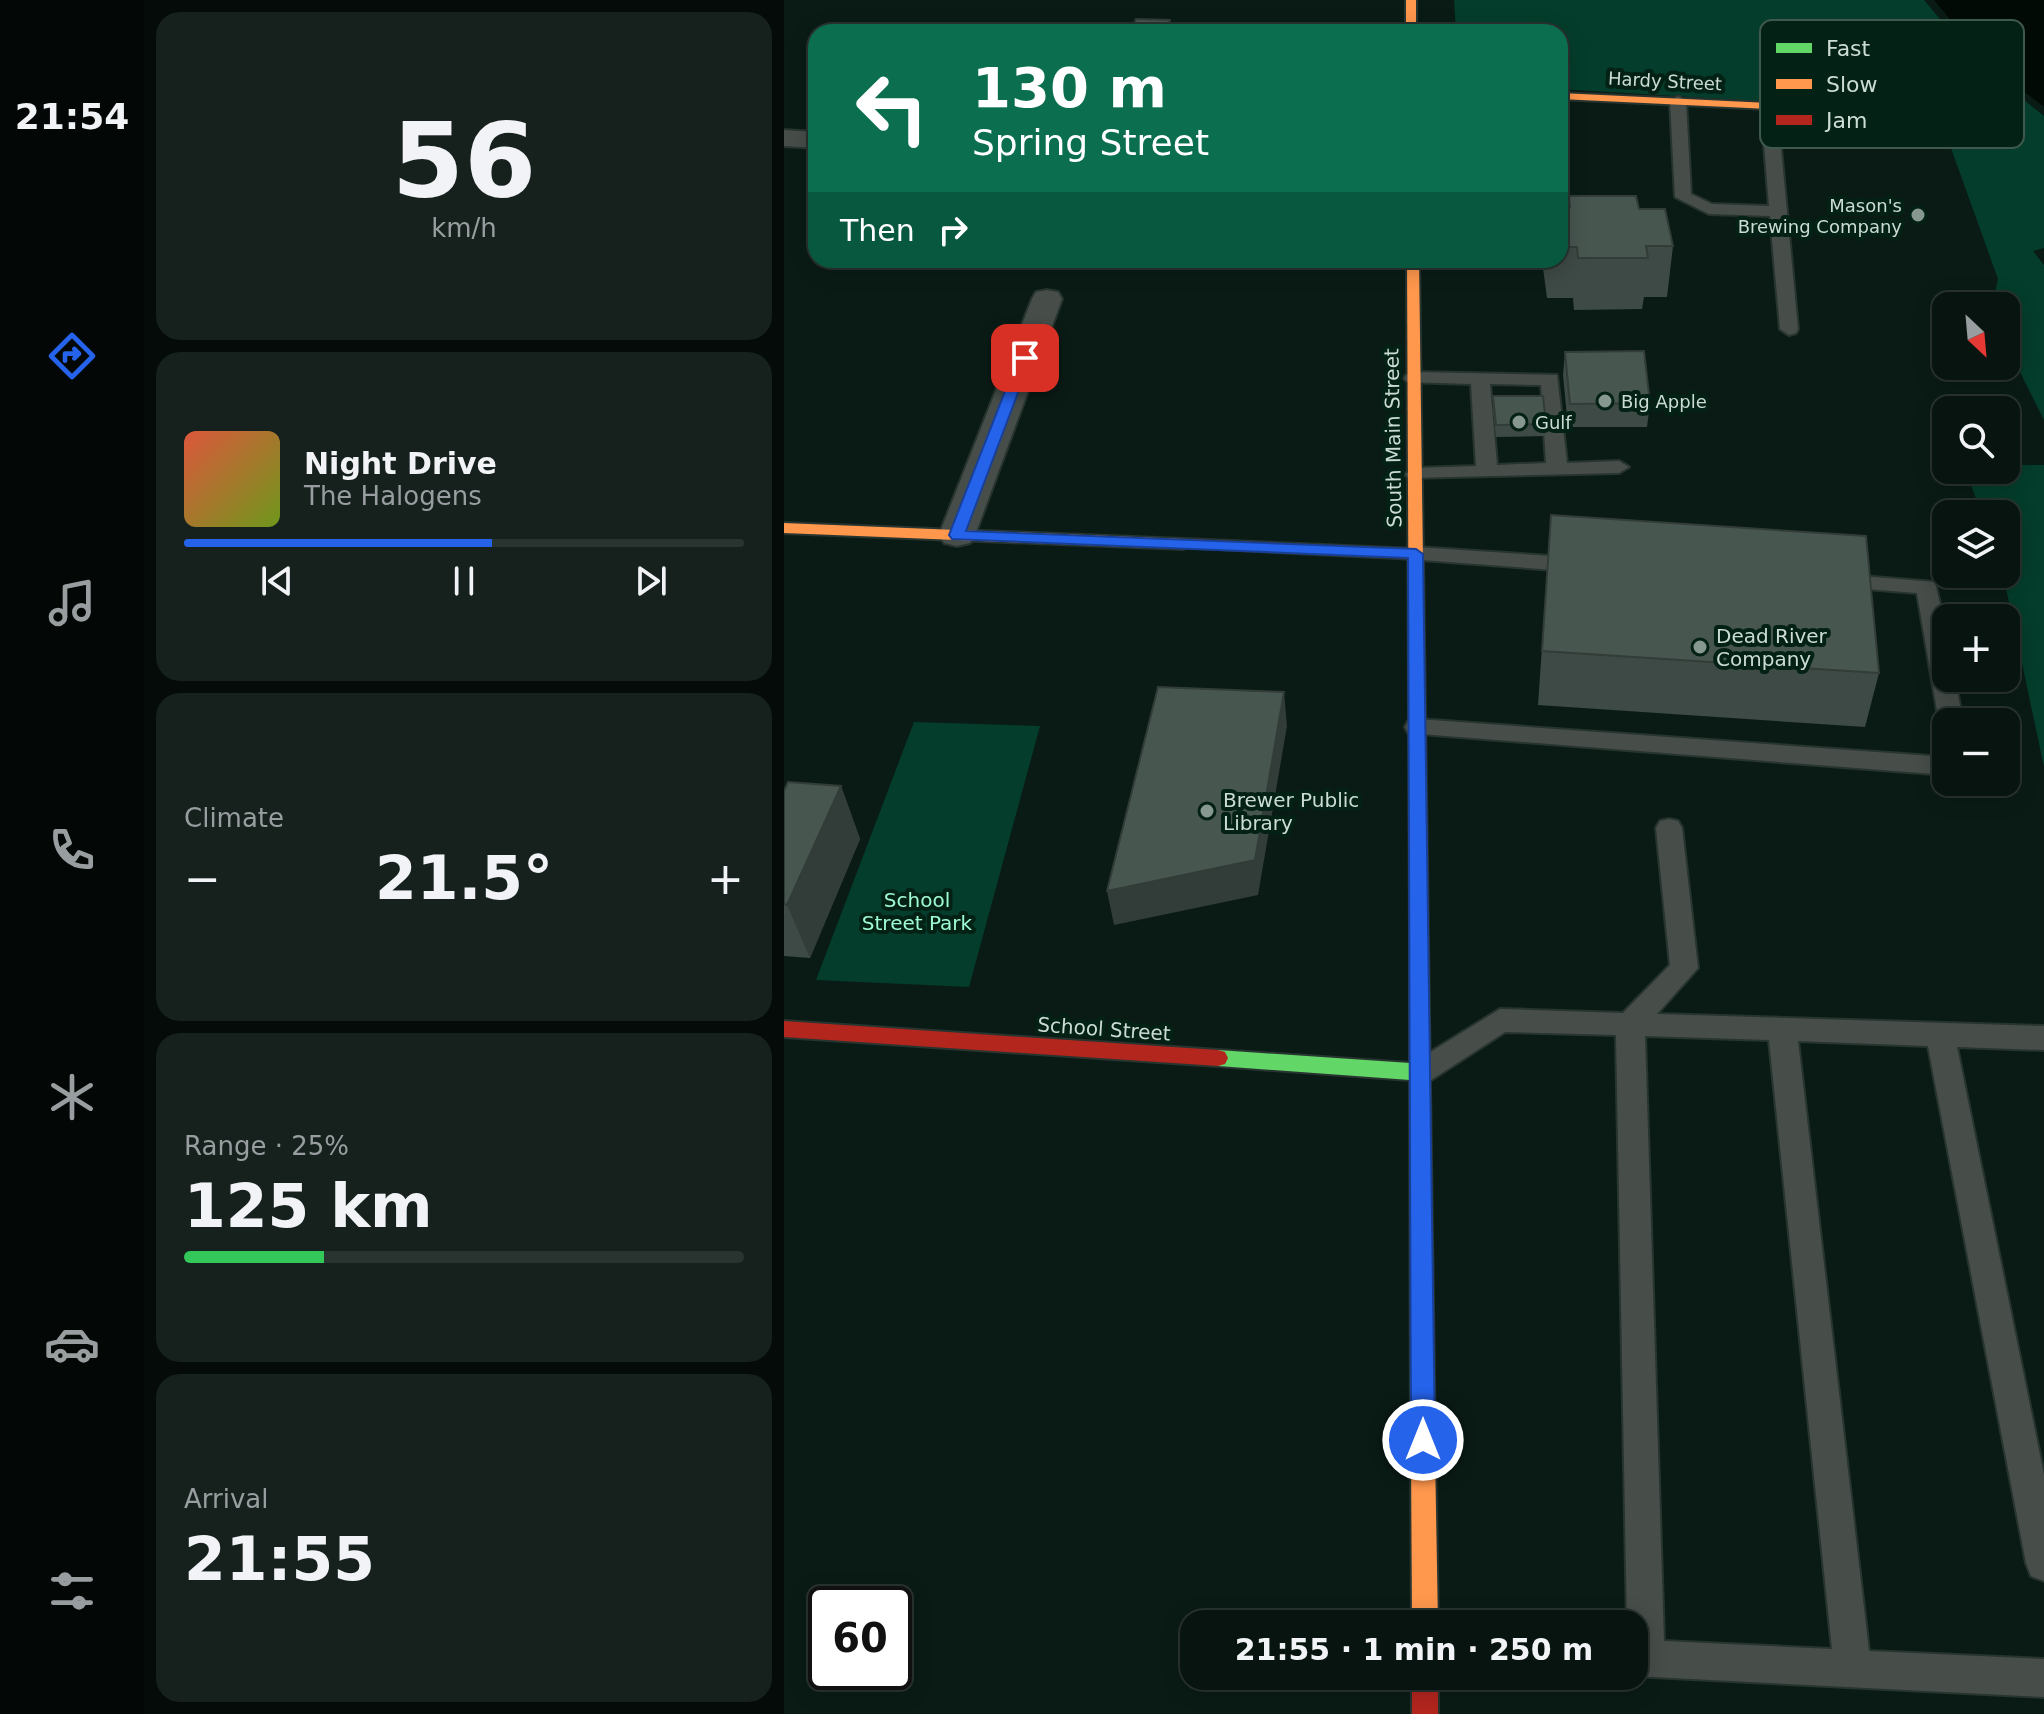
<!DOCTYPE html>
<html lang="en">
<head>
<meta charset="utf-8">
<style>
	body { margin:0; font-family:"DejaVu Sans",sans-serif; background:#16211e; color:#f1f3f6; height:100vh; display:flex; flex-direction:column; font-size:30px; white-space:nowrap }
	* { box-sizing:border-box; margin:0 }
	p { font-size:26px; color:#989e9f }
	.icon { flex:none; width:44px; height:44px; fill:none; stroke:currentColor; stroke-width:2; stroke-linecap:round; stroke-linejoin:round }
	.map { position:relative; flex:1; overflow:hidden }
	.side { display:flex; flex-direction:column; gap:12px; padding:12px; background:#040b09; width:640px }
	.side>* { flex:none }
	.hud { position:absolute; left:24px; top:24px; width:760px; height:244px; border-radius:24px; box-shadow:0 4px 20px #0003,0 0 0 2px #293330; background:#0b6e4f; color:#fff; overflow:hidden }
	.needle { width:52px; rotate:154deg }
	.controls { position:absolute; left:1148px; top:292px; display:grid; gap:16px }
	.controls a { display:grid; place-items:center; width:88px; height:88px; border-radius:16px; background:#081410; box-shadow:0 4px 20px #0003,0 0 0 2px #293330; font-size:40px }
	.speed { position:absolute; left:24px; top:1586px; display:flex; gap:16px; font-size:40px; font-weight:700; text-align:center }
	.speed>* { display:grid; place-content:center; width:104px; height:104px; border-radius:50%; background:#081410; box-shadow:0 4px 20px #0003,0 0 0 2px #293330; line-height:1 }
	.speed .limit { border:4px solid #111; border-radius:12px; background:#fff; color:#111 }
	.pin { position:absolute; display:grid; place-items:center; width:68px; height:68px; color:#fff; margin:-34px; border-radius:16px; box-shadow:0 4px 12px #0006 }
	.me { position:absolute; width:88px; margin:-44px; rotate:0deg; stroke-linejoin:round; filter:drop-shadow(0 0 6px #0008) }
	.turn { display:flex; align-items:center; gap:28px; height:168px; padding:0 32px; font-size:36px }
	.turn .icon { width:104px; height:104px; stroke-width:2.5 }
	.turn b { display:block; font-size:56px; line-height:68px }
	.then { display:flex; align-items:center; height:76px; padding:0 32px; background:#0003; gap:16px; font-size:30px }
	.big { font-size:60px; font-weight:800; line-height:1.1 }
	.side .card { flex:1; display:flex; flex-direction:column; justify-content:center; gap:12px; min-width:0; padding:0 28px; border-radius:24px; background:#16211e }
	.side .dial { align-items:center; gap:0 }
	.dial b { font-size:104px; line-height:1 }
	.song { display:flex; align-items:center; gap:24px }
	.cover { width:96px; height:96px; border-radius:12px; background:linear-gradient(135deg,hsl(10 70% 55%),hsl(80 70% 35%)) }
	.played { height:8px; border-radius:4px; background:linear-gradient(90deg,#2563eb 55%,#293330 55%) }
	.keys { display:flex; justify-content:space-around; direction:ltr }
	.heat { display:flex; justify-content:space-between; align-items:center; font-size:44px; direction:ltr }
	.charge { height:12px; border-radius:6px; background:linear-gradient(90deg,#34c759 25%,#293330 0) }
	.trip { position:absolute; left:396px; top:1610px; width:468px; height:80px; border-radius:24px; background:#081410; box-shadow:0 4px 20px #0003,0 0 0 2px #293330; font-weight:800; line-height:80px; text-align:center }
	main { display:flex; flex:1; min-height:0 }
	.tab-bar { display:flex; flex-direction:column; width:144px; justify-content:space-around; align-items:center; background:#030806; color:#989e9f }
	.tab-bar .icon { width:56px; height:56px }
	.tab-bar .active { color:#2563eb }
	.tab-bar b { font-size:36px; color:#f1f3f6 }
	.map>svg:first-child { display:block }
	.green { fill:#043d2b }
	.water { fill:#010a05 }
	.lines { fill:none; stroke-linecap:round; stroke-linejoin:round }
	.lane-casing { stroke:#27342f; stroke-width:4 }
	.street-casing { stroke:#27342f; stroke-width:4 }
	.fast-casing { stroke:#27342f; stroke-width:4 }
	.slow-casing { stroke:#27342f; stroke-width:4 }
	.jam-casing { stroke:#27342f; stroke-width:4 }
	.lane { fill:#474e4a; fill-rule:evenodd }
	.street { fill:#474e4a; fill-rule:evenodd }
	.fast { fill:#63d668; fill-rule:evenodd }
	.slow { fill:#ff974d; fill-rule:evenodd }
	.jam { fill:#b3261e; fill-rule:evenodd }
	.wall { fill:#3e4a45 }
	.shaded-wall { fill:#323c38 }
	.building { fill:#485650; stroke:#323c38; stroke-width:2 }
	.route { fill:#2563eb; stroke:#184099; stroke-width:2 }
	.poi-dot { fill:#879891; stroke:#042116; stroke-width:3 }
	.labels { text-anchor:middle; dominant-baseline:central; stroke-width:8; stroke-linejoin:round; paint-order:stroke }
	.far-street-label { font-size:18px; fill:#cbdcd4; stroke:#042116 }
	.far-poi-label { font-size:18px; fill:#cbdcd4; stroke:#042116; text-anchor:start }
	.street-label { font-size:20px; fill:#cbdcd4; stroke:#042116 }
	.poi-label { font-size:20px; fill:#cbdcd4; stroke:#042116; text-anchor:start }
	.park-label { font-size:20px; fill:#9dfad1; stroke:#042116 }
	.key { fill:#042116; stroke:#40594f; stroke-width:2 }
	.key-label { font-size:22px; fill:#cbdcd4 }
</style>
</head>
<body>
<main>
<nav class="tab-bar">
<b>21:54</b>
<svg class="icon active" aria-label="directions" viewBox="0 0 24 24"><path d="M12 3l9 9-9 9-9-9zM9 14v-3h6M13 9l2 2-2 2"/></svg>
<svg class="icon" aria-label="music" viewBox="0 0 24 24"><path d="M9 18V5l10-2v13"/><circle cx="6" cy="18" r="3"/><circle cx="16" cy="16" r="3"/></svg>
<svg class="icon" aria-label="phone" viewBox="0 0 24 24"><path d="M5 4h4l2 5-3 2q2 4 5 5l2-3 5 2v4C11 20 4 13 5 4z"/></svg>
<svg class="icon" aria-label="climate" viewBox="0 0 24 24"><path d="M12 3v18M4 7l16 10M4 17L20 7"/></svg>
<svg class="icon" aria-label="car" viewBox="0 0 24 24"><path d="M5 17H2v-5l4-1 3-4h7l3 4 3 1v5h-3M9 17h6M6 11h13"/><circle cx="7" cy="17" r="2"/><circle cx="17" cy="17" r="2"/></svg>
<svg class="icon" aria-label="filters" viewBox="0 0 24 24"><path d="M4 7h16M4 17h16"/><circle cx="9" cy="7" r="2"/><circle cx="15" cy="17" r="2"/></svg>
</nav>
<section class="side">
<div class="card dial"><b>56</b><p>km/h</p></div>
<div class="card">
<div class="song"><i class="cover"></i><div><b>Night Drive</b><p>The Halogens</p></div></div>
<div class="played"></div>
<div class="keys"><svg class="icon" aria-label="previous" viewBox="0 0 24 24"><path d="M18 5L8 12l10 7zM5 5v14"/></svg><svg class="icon" aria-label="pause" viewBox="0 0 24 24"><path d="M8 5v14M16 5v14"/></svg><svg class="icon" aria-label="next" viewBox="0 0 24 24"><path d="M6 5l10 7-10 7zM19 5v14"/></svg></div>
</div>
<div class="card"><p>Climate</p>
<div class="heat"><a>−</a><b class="big">21.5°</b><a>+</a></div>
</div>
<div class="card"><p>Range · 25%</p><b class="big">125 km</b><div class="charge"></div></div>
<div class="card"><p>Arrival</p><b class="big">21:55</b></div>
</section>
<div class="map">
<svg width="1260" height="1714" viewBox="0 0 1260 1714">
	<rect width="100%" height="100%" fill="#0a1b15"/>
	<g class="green">
		<polygon points="670,0 1140,0 1190,60 1260,116 1260,248 1249,251 1260,265 1260,420 1222,344 1222,306 1208,306 1214,279 1154,112 776,89 776,32 672,32"/>
		<polygon points="1222,465 1260,465 1260,767 1219,574 1222,574 1222,514 1198,514 1181,470 1222,470"/>
		<polygon points="130,722 256,726 185,987 32,980"/>
	</g>
	<polygon class="water" points="1150,0 1260,0 1260,107 1199,59"/>
	<g class="lines">
		<g class="lane-casing">
			<g id="lane">
				<polygon points="894,96 902,101 907,194 928,204 985,206 977,106 985,101 993,106 1014,329 1012,333 1005,335 996,329 986,216 925,214 891,197 886,101"/>
				<path d="M630,372l143,3 10,88 52,-2 10,6 -10,6 -211,5 -3,-4 10,-6 61,-2 -5,-82 -64,-2 -3,-4 3,-4zM706,384l51,1 5,78 -49,2z"/>
				<polygon points="632,547 797,558 808,565 797,572 624,559 621,554"/>
				<polygon points="1052,574 1151,582 1162,630 1162,678 1171,678 1179,722 1162,722 1162,729 1155,722 1133,593 1044,586 1041,581 1044,576"/>
				<polygon points="633,719 1162,757 1162,775 624,733 621,727 624,721"/>
				<path d="M885,819l9,2 4,7 16,140 -41,46 387,12v24l-87,-3 87,428v106l-13,-5 -5,-13 -98,-517 -130,-5 71,610 175,8v38l-411,-21 1,-52h-7l-11,-589 -111,-3 -74,48 -10,4 -10,-4 -4,-8 4,-8 89,-55 123,4 47,-48 -14,-137 4,-7zM861,1036l124,4 63,609 -168,-8z"/>
			</g>
		</g>
		<g class="street-casing">
			<g id="street">
				<polygon points="0,130 32,132 32,148 0,146"/>
				<polygon points="263,290 274,292 278,299 191,535 186,543 173,546 160,543 155,535 248,299 252,292"/>
			</g>
		</g>
		<g class="fast-casing">
			<polygon id="fast" points="635,933 642,935 644,940 651,1453 647,1461 639,1465 631,1461 627,1453 626,1080 434,1066 427,1064 424,1058 427,1052 434,1050 626,1063 626,940 628,935"/>
		</g>
		<g class="slow-casing">
			<g id="slow">
				<rect x="622" y="0" width="10" height="32"/>
				<polygon points="776,93 985,103 990,106 985,109 776,99"/>
				<polygon points="623,260 635,260 644,940 642,945 628,945 626,940"/>
				<polygon points="0,523 399,539 407,544 399,549 0,533"/>
				<polygon points="639,1441 647,1445 651,1453 654,1624 628,1624 627,1453 631,1445"/>
			</g>
		</g>
		<g class="jam-casing">
			<g id="jam">
				<polygon points="399,539 632,549 640,554 632,559 394,547 394,541"/>
				<polygon points="0,1021 434,1050 441,1052 444,1058 441,1064 434,1066 0,1037"/>
				<rect x="628" y="1676" width="26" height="38"/>
			</g>
		</g>
		<use href="#lane" class="lane"/>
		<use href="#street" class="street"/>
		<use href="#fast" class="fast"/>
		<use href="#slow" class="slow"/>
		<use href="#jam" class="jam"/>
	</g>
	<g class="wall">
		<polygon points="785,196 855,209 889,246 883,297 860,297 858,309 790,310 789,298 763,298 758,260 776,260 776,208 784,207"/>
		<polygon points="781,352 866,403 863,427 784,427 779,375"/>
		<polygon points="709,396 762,424 761,436 712,437 709,409"/>
		<polygon points="767,515 1095,673 1081,727 754,705"/>
		<polygon points="57,786 76,839 26,958 0,956 0,791"/>
	</g>
	<g class="shaded-wall">
		<polygon points="386,20 387,32 381,32"/>
		<polygon points="500,692 503,726 474,895 330,925 323,891"/>
		<polygon points="57,786 76,839 26,958 3,905"/>
	</g>
	<g class="building">
		<polygon points="352,19 386,20 381,32 346,32"/>
		<polygon points="785,196 852,196 855,209 881,209 889,246 862,246 864,258 794,258 793,247 776,247 776,208 786,207"/>
		<polygon points="860,351 866,403 786,404 781,352"/>
		<polygon points="709,396 759,396 762,424 712,425"/>
		<polygon points="767,515 1082,536 1095,673 758,651"/>
		<polygon points="374,687 500,692 471,860 323,891"/>
		<polygon points="4,782 57,786 3,905 0,904 0,791"/>
	</g>
	<polygon class="route" points="241,354 247,358 182,531 632,549 639,554 651,1440 648,1448 639,1451 631,1448 627,1440 624,558 168,539 165,535 234,358"/>
	<g class="poi-dot">
		<circle cx="1134" cy="215" r="8"/>
		<circle cx="821" cy="401" r="8"/>
		<circle cx="735" cy="422" r="8"/>
		<circle cx="916" cy="647" r="8"/>
		<circle cx="423" cy="811" r="8"/>
	</g>
	<g class="labels">
		<g class="far-street-label">
			<text transform="translate(881 81) rotate(3)">Hardy Street</text>
		</g>
		<g class="far-poi-label">
			<text x="1118" y="205" text-anchor="end">Mason's<tspan x="1118" dy="21">Brewing Company</tspan></text>
			<text x="837" y="401">Big Apple</text>
			<text x="751" y="422">Gulf</text>
		</g>
		<g class="street-label">
			<text transform="translate(609 438) rotate(-91)">South Main Street</text>
			<text transform="translate(320 1029) rotate(4)">School Street</text>
		</g>
		<g class="poi-label">
			<text x="932" y="636">Dead River<tspan x="932" dy="23">Company</tspan></text>
			<text x="439" y="800">Brewer Public<tspan x="439" dy="23">Library</tspan></text>
		</g>
		<g class="park-label">
			<text x="133" y="900">School<tspan x="133" dy="23">Street Park</tspan></text>
		</g>
	</g>
	<rect x="976" y="20" width="264" height="128" rx="12" class="key"/>
	<rect x="992" y="43" width="36" height="10" fill="#63d668"/>
	<rect x="992" y="79" width="36" height="10" fill="#ff974d"/>
	<rect x="992" y="115" width="36" height="10" fill="#b3261e"/>
	<g class="key-label">
		<text x="1042" y="56">Fast</text>
		<text x="1042" y="92">Slow</text>
		<text x="1042" y="128">Jam</text>
	</g>
</svg>
<div class="controls">
<a><svg class="needle" viewBox="-14 -14 28 28"><path d="M0-13l5 13h-10z" fill="#e53935"/><path d="M0 13l5-13h-10z" fill="#989e9f"/></svg></a>
<a><svg class="icon" aria-label="search" viewBox="0 0 24 24"><circle cx="10" cy="10" r="6"/><path d="M15 15l6 6"/></svg></a>
<a><svg class="icon" aria-label="layers" viewBox="0 0 24 24"><path d="M12 4l9 5-9 5-9-5zM3 14l9 5 9-5"/></svg></a>
<a>+</a>
<a>−</a>
</div>
<div class="speed"><div class="limit">60</div></div>
<div class="pin" style="left:241px;top:358px;background:#d93025"><svg class="icon" aria-label="arrive" viewBox="0 0 24 24"><path d="M6 21V4h12l-3 4 3 4H6"/></svg></div>
<svg class="me" style="left:639px;top:1440px" viewBox="-20 -20 40 40"><circle r="17" fill="#2563eb" stroke="#fff" stroke-width="3"/><path d="M0-11L8 9 0 5-8 9z" fill="#fff"/></svg>
<div class="trip">21:55 · 1 min · 250 m</div>
<div class="hud">
<div class="turn"><svg class="icon" aria-label="left" viewBox="0 0 24 24"><path d="M17 20v-9H6M10 6l-5 5 5 5"/></svg><div><b>130 m</b>Spring Street</div></div>
<div class="then">Then<svg class="icon" aria-label="right" viewBox="0 0 24 24"><path d="M7 20v-9h11M14 6l5 5-5 5"/></svg></div>
</div>
</div>
</main>
</body>
</html>
